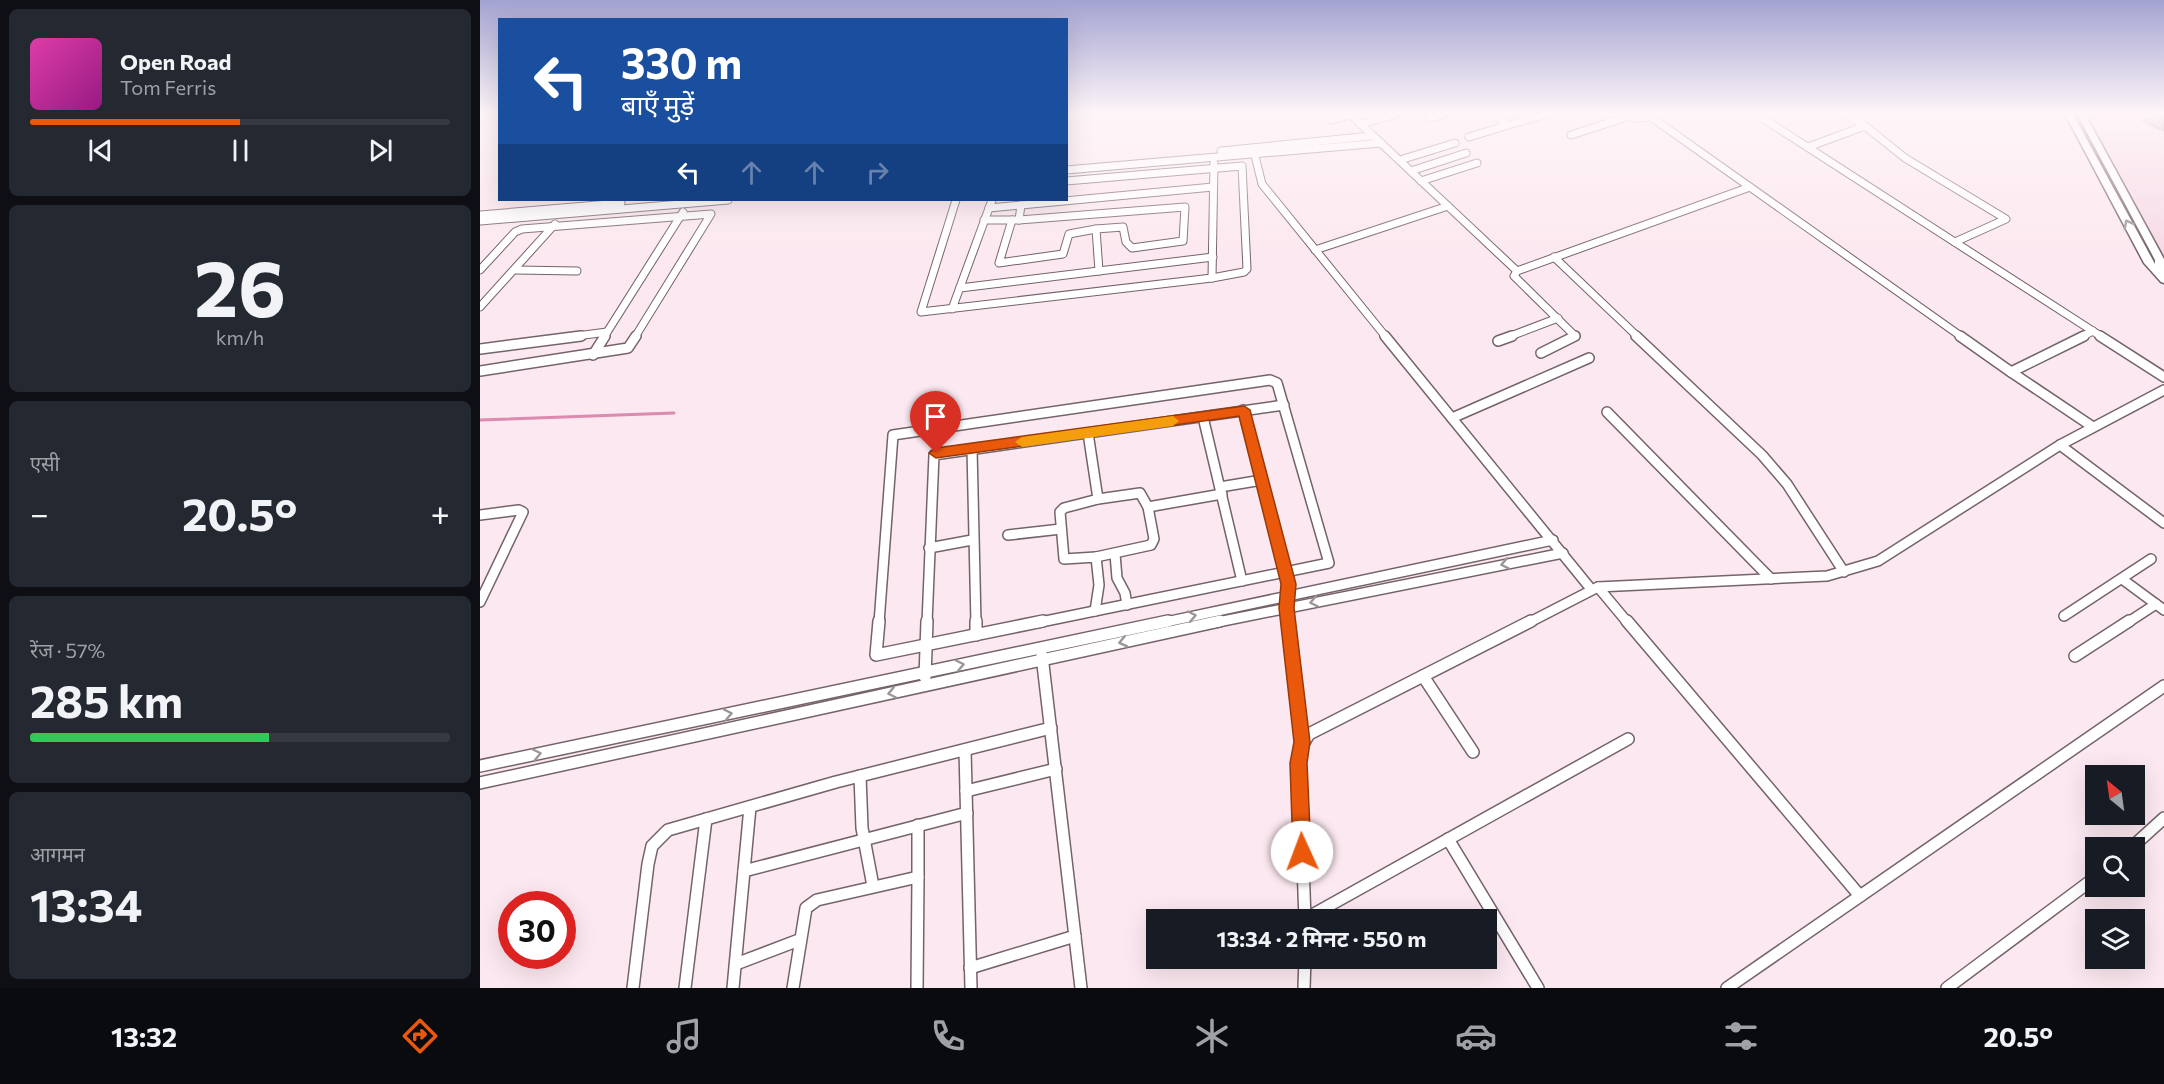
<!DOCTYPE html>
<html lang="hi">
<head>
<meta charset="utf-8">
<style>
	body { margin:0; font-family:Commissioner,"Noto Sans Devanagari",sans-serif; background:#242831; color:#f1f3f6; height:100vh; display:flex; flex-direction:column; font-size:22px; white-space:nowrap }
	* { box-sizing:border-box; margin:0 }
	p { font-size:20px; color:#9ea1a6 }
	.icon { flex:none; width:33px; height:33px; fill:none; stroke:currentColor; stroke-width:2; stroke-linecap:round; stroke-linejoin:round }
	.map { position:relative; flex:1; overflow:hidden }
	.side { display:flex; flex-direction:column; gap:9px; padding:9px; background:#0d0f14; width:480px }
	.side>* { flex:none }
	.guide { position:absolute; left:18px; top:18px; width:570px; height:183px; border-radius:0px; box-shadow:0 6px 24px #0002; background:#1a4fa0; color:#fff; overflow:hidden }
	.needle { width:39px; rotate:331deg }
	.tools { position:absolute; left:1605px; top:765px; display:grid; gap:12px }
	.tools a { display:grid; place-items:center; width:60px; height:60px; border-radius:0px; background:#171b24; box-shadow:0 6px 24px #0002; font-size:30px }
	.speed { position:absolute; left:18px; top:891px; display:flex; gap:12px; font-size:30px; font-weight:700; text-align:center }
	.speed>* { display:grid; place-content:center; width:78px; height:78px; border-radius:50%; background:#171b24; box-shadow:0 6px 24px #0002; line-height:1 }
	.speed .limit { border:9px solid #d22; background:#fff; color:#111 }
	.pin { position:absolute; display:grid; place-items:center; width:51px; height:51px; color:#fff; margin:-62px -26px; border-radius:50% 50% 50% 0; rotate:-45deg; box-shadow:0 0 6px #0007 }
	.pin .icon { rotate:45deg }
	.me { position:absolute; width:66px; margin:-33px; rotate:358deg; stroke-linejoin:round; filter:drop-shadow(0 0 4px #0008) }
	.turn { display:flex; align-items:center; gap:21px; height:126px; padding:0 24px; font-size:27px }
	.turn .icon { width:78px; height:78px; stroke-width:2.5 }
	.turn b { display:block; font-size:42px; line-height:51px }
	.lanes { display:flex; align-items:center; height:57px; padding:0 24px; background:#0003; justify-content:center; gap:30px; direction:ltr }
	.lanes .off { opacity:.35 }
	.big { font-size:45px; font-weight:700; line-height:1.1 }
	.side .card { flex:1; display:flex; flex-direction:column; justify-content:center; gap:9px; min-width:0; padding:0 21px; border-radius:9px; background:#242831 }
	.side .dial { align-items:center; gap:0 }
	.dial b { font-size:78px; line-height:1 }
	.song { display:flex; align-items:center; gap:18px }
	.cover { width:72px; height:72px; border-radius:9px; background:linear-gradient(135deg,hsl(320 70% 55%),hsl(310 70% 35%)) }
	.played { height:6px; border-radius:3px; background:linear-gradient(90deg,#ea580c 50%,#363941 50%) }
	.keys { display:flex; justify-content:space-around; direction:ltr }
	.heat { display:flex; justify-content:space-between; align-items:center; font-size:33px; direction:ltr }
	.charge { height:9px; border-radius:4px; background:linear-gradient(90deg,#34c759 57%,#363941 0) }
	.trip { position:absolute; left:666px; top:909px; width:351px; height:60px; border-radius:0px; background:#171b24; box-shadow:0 6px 24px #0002; font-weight:700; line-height:60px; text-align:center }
	.menu { display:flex; height:96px; justify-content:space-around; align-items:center; background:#090b0e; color:#9ea1a6 }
	.menu .icon { width:42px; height:42px }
	.menu .active { color:#ea580c }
	.menu b { font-size:27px; color:#f1f3f6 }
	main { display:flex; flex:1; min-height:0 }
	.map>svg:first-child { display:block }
	.built { fill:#f6dae6 }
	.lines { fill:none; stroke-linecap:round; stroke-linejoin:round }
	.stream { stroke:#dc8aaf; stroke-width:3 }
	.building { fill:#bfacb4; stroke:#8b7981; stroke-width:1.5 }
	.minor-far2-casing { stroke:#74636a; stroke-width:9 }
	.minor-far1-casing { stroke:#74636a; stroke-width:12 }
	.minor-casing { stroke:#74636a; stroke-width:14 }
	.tertiary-casing { stroke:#74636a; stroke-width:3 }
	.minor-far2 { stroke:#fff; stroke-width:7 }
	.minor-far1 { stroke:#fff; stroke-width:9 }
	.minor { stroke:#fff; stroke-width:11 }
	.tertiary { fill:#fff; fill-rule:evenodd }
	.oneway { stroke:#9a9698 }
	.route { fill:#ea580c; stroke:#983908; stroke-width:1.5 }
	.slow { fill:#f59e0b }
</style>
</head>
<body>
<main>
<section class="side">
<div class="card">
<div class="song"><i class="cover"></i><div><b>Open Road</b><p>Tom Ferris</p></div></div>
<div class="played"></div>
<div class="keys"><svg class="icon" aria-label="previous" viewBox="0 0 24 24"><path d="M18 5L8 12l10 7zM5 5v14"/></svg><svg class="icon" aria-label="pause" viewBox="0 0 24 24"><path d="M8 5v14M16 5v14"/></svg><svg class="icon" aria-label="next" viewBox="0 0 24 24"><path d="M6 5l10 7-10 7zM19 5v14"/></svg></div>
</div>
<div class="card dial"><b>26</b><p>km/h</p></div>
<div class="card"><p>एसी</p>
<div class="heat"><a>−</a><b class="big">20.5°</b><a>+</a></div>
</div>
<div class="card"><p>रेंज · 57%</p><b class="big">285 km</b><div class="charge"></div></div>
<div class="card"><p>आगमन</p><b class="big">13:34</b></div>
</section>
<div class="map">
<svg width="1684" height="988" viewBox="0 0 1684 988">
	<rect width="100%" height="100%" fill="#fce8f0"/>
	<polygon class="built" points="1595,114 1684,114 1684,280 1608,137"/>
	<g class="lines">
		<polyline class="stream" points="0,420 194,413"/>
	</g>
	<polygon class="building" points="1677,114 1684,114 1684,131 1663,121"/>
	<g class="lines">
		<g class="minor-far2-casing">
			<g id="minor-far2">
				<polyline points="870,114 1037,271 1270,187"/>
				<polyline points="1014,114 1028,125 1067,114"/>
				<polyline points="1140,114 1156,118 1171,117 1482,337"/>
				<polyline points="1276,114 1622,337"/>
				<polyline points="950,118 964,114"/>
				<polyline points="852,120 873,114"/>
				<polyline points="881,124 916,114"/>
				<polyline points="1385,126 1425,158 1526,219 1475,242"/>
				<polyline points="1091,135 1150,116"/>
				<polyline points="989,137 1028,125"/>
				<polyline points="1328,147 1385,126 1365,114"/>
				<polyline points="773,148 782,184 906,337"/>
				<polyline points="741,151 892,136"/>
				<polyline points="920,160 975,143"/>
				<polyline points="586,170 901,143"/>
				<polyline points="931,171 986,153"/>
				<polyline points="941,181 997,163"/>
				<polyline points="476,200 441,312 732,278 764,272 767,269 762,166 586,181"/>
				<polyline points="541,205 539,220 705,207 703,241 652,248 646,242 643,227 616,229 619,271"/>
				<polyline points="509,208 733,187"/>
				<polyline points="0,215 141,203"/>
				<polyline points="504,220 532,220"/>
				<polyline points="539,220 532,220 519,263 583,254 589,234 616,229"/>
				<polyline points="0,221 248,200"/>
				<polyline points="835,250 968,206"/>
				<polyline points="1074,257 1158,337"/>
				<polyline points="0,270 35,232 42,229 231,214 155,337"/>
				<polyline points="36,270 97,271"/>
				<polyline points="1037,271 1034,276 1095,336 1093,337"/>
				<polyline points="732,278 734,163"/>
				<polyline points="480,288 733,257"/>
				<polyline points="0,307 75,224"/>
				<polyline points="472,309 512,200"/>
				<polyline points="89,337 127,332"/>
				<polyline points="124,337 203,212"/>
				<polyline points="1028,337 1078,318"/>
				<polyline points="1601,337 1613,331"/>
			</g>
		</g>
		<g class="minor-far1-casing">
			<g id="minor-far1">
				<polyline points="905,336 1111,589"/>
				<polyline points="1156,336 1282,455 1307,484 1364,572"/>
				<polyline points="1480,336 1531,372 1604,336"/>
				<polyline points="1620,336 1684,377"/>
				<polyline points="1018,341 1032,336"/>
				<polyline points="0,349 101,336"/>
				<polyline points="1061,353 1095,336"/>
				<polyline points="113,355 125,336"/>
				<polyline points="0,371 148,348 156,336"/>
				<polyline points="1531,372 1613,427"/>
				<polyline points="763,410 808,583 808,623"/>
				<polyline points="1127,412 1291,579"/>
				<polyline points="723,417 762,581"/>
				<polyline points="972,418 1109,358"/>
				<polyline points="608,433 618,499 584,508 580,512 584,559 616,557 619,585 615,611"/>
				<polyline points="1580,445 1684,523"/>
				<polyline points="492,449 496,623"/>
				<polyline points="740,487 782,480"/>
				<polyline points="618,499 660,493 668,507"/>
				<polyline points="0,515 39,510 43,512 0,602"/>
				<polyline points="528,535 581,529"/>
				<polyline points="449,548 492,540"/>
				<polyline points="635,554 637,578 645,593 647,605"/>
				<polyline points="616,557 671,545 674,539 668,507 742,494"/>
				<polyline points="1642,579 1684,610"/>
				<polyline points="1118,587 1148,623"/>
				<polyline points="1584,616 1671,559"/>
				<polyline points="399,623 413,435 790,380 797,383 849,563 556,623"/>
				<polyline points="447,623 454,455 804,405"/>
				<polyline points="681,623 1073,540"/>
				<polyline points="733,623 1083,553"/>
				<polyline points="1048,623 1118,587 1347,576 1398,561 1580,445 1684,390"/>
				<polyline points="1647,623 1676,604"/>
			</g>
		</g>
		<g class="minor-casing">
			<g id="minor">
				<polyline points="399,621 396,655 563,621"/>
				<polyline points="496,621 496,635"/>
				<polyline points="808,621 822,742"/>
				<polyline points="1147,621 1380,896"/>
				<polyline points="562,656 601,988"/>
				<polyline points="1595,656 1649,621"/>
				<polyline points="943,676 993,752"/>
				<polyline points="445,677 447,621"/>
				<polyline points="485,750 491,988"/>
				<polyline points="0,766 688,621"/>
				<polyline points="380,776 382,828 393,886"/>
				<polyline points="0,783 740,621"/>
				<polyline points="486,791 576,769"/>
				<polyline points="968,839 1058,988"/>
				<polyline points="1651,848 1684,818"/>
				<polyline points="264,871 487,813"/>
				<polyline points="825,919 1148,739"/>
				<polyline points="825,920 819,751 829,734 1051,621"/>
				<polyline points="256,964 319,940"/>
				<polyline points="490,968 595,936"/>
				<polyline points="153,988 168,864 172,846 188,830 356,782 571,728"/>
				<polyline points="205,988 226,819"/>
				<polyline points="253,988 270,807"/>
				<polyline points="313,988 326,908 337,900 438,877 438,825"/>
				<polyline points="437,988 438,877"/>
				<polyline points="824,988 825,958"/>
				<polyline points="1247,988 1684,686"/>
				<polyline points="1467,988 1616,877"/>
			</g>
		</g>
		<g class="tertiary-casing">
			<polygon id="tertiary" points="1585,114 1593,114 1675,264 1675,260 1597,114 1605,114 1684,259 1684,283 1681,282 1664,263"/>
		</g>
		<use href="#minor-far2" class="minor-far2"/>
		<use href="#minor-far1" class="minor-far1"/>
		<use href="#minor" class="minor"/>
		<use href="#tertiary" class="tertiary"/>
	</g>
	<defs><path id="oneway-chevron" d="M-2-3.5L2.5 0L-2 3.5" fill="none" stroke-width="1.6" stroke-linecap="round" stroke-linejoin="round" transform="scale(1.5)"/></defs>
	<g class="oneway">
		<use href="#oneway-chevron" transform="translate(1648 224) rotate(-118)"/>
		<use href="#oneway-chevron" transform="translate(1025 564) rotate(169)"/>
		<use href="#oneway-chevron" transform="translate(834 602) rotate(168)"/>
		<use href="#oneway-chevron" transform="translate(712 616) rotate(-12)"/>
		<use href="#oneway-chevron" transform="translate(643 642) rotate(167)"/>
		<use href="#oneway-chevron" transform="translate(480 665) rotate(-12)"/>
		<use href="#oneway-chevron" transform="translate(412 693) rotate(168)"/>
		<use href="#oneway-chevron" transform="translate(248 714) rotate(-12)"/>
		<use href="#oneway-chevron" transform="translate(57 754) rotate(-12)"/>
	</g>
	<linearGradient id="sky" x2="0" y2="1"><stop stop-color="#a3a3d1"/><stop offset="0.45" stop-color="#fef5f8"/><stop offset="1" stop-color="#fef5f8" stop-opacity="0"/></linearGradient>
	<rect width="1684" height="252" fill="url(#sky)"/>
	<polygon class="route" points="764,406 770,410 816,584 814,608 830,742 827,763 831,852 828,859 822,861 816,859 813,852 810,763 814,742 799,608 801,584 759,416 456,458 449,453 456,448"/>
	<polygon class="slow" points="693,416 699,421 693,426 542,447 535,442 542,437"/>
</svg>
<div class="tools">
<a><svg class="needle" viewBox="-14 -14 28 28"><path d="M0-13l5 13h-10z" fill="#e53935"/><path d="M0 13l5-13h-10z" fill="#9ea1a6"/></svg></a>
<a><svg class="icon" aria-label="search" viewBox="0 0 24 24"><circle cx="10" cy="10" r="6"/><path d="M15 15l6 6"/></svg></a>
<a><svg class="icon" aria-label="layers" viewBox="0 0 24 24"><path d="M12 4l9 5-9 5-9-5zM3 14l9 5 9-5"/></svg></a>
</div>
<div class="speed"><div class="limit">30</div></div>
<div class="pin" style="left:456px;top:453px;background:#d93025"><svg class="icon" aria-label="arrive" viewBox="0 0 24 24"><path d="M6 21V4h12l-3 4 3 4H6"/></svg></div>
<svg class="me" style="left:822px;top:852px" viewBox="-20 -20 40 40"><circle r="19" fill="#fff"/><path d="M0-13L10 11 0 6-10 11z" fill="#ea580c"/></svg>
<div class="trip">13:34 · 2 मिनट · 550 m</div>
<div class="guide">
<div class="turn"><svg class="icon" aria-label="left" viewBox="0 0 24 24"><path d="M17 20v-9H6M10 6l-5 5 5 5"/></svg><div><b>330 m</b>बाएँ मुड़ें</div></div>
<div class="lanes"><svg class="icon" aria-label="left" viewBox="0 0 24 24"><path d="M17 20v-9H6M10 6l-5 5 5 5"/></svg><svg class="icon off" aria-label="ahead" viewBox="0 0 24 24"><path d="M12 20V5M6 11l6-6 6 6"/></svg><svg class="icon off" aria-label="ahead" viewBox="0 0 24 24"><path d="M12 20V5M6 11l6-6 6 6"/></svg><svg class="icon off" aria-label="right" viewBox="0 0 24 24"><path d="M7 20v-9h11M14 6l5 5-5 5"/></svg></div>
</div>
</div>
</main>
<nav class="menu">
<b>13:32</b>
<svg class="icon active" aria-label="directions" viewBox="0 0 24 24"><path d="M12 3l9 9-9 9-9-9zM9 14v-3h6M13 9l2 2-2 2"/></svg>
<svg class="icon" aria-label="music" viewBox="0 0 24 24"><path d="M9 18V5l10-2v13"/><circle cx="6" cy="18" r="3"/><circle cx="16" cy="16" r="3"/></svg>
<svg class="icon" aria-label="phone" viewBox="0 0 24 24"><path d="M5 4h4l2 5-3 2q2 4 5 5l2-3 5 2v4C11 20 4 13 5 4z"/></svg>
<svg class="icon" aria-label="climate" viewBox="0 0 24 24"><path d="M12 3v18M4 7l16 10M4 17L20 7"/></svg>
<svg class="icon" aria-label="car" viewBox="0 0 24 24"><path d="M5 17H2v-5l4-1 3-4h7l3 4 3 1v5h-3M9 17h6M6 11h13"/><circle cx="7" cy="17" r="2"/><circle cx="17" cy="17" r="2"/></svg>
<svg class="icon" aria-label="filters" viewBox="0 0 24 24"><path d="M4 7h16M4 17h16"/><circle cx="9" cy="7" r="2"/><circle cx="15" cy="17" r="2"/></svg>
<b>20.5°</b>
</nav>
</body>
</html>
